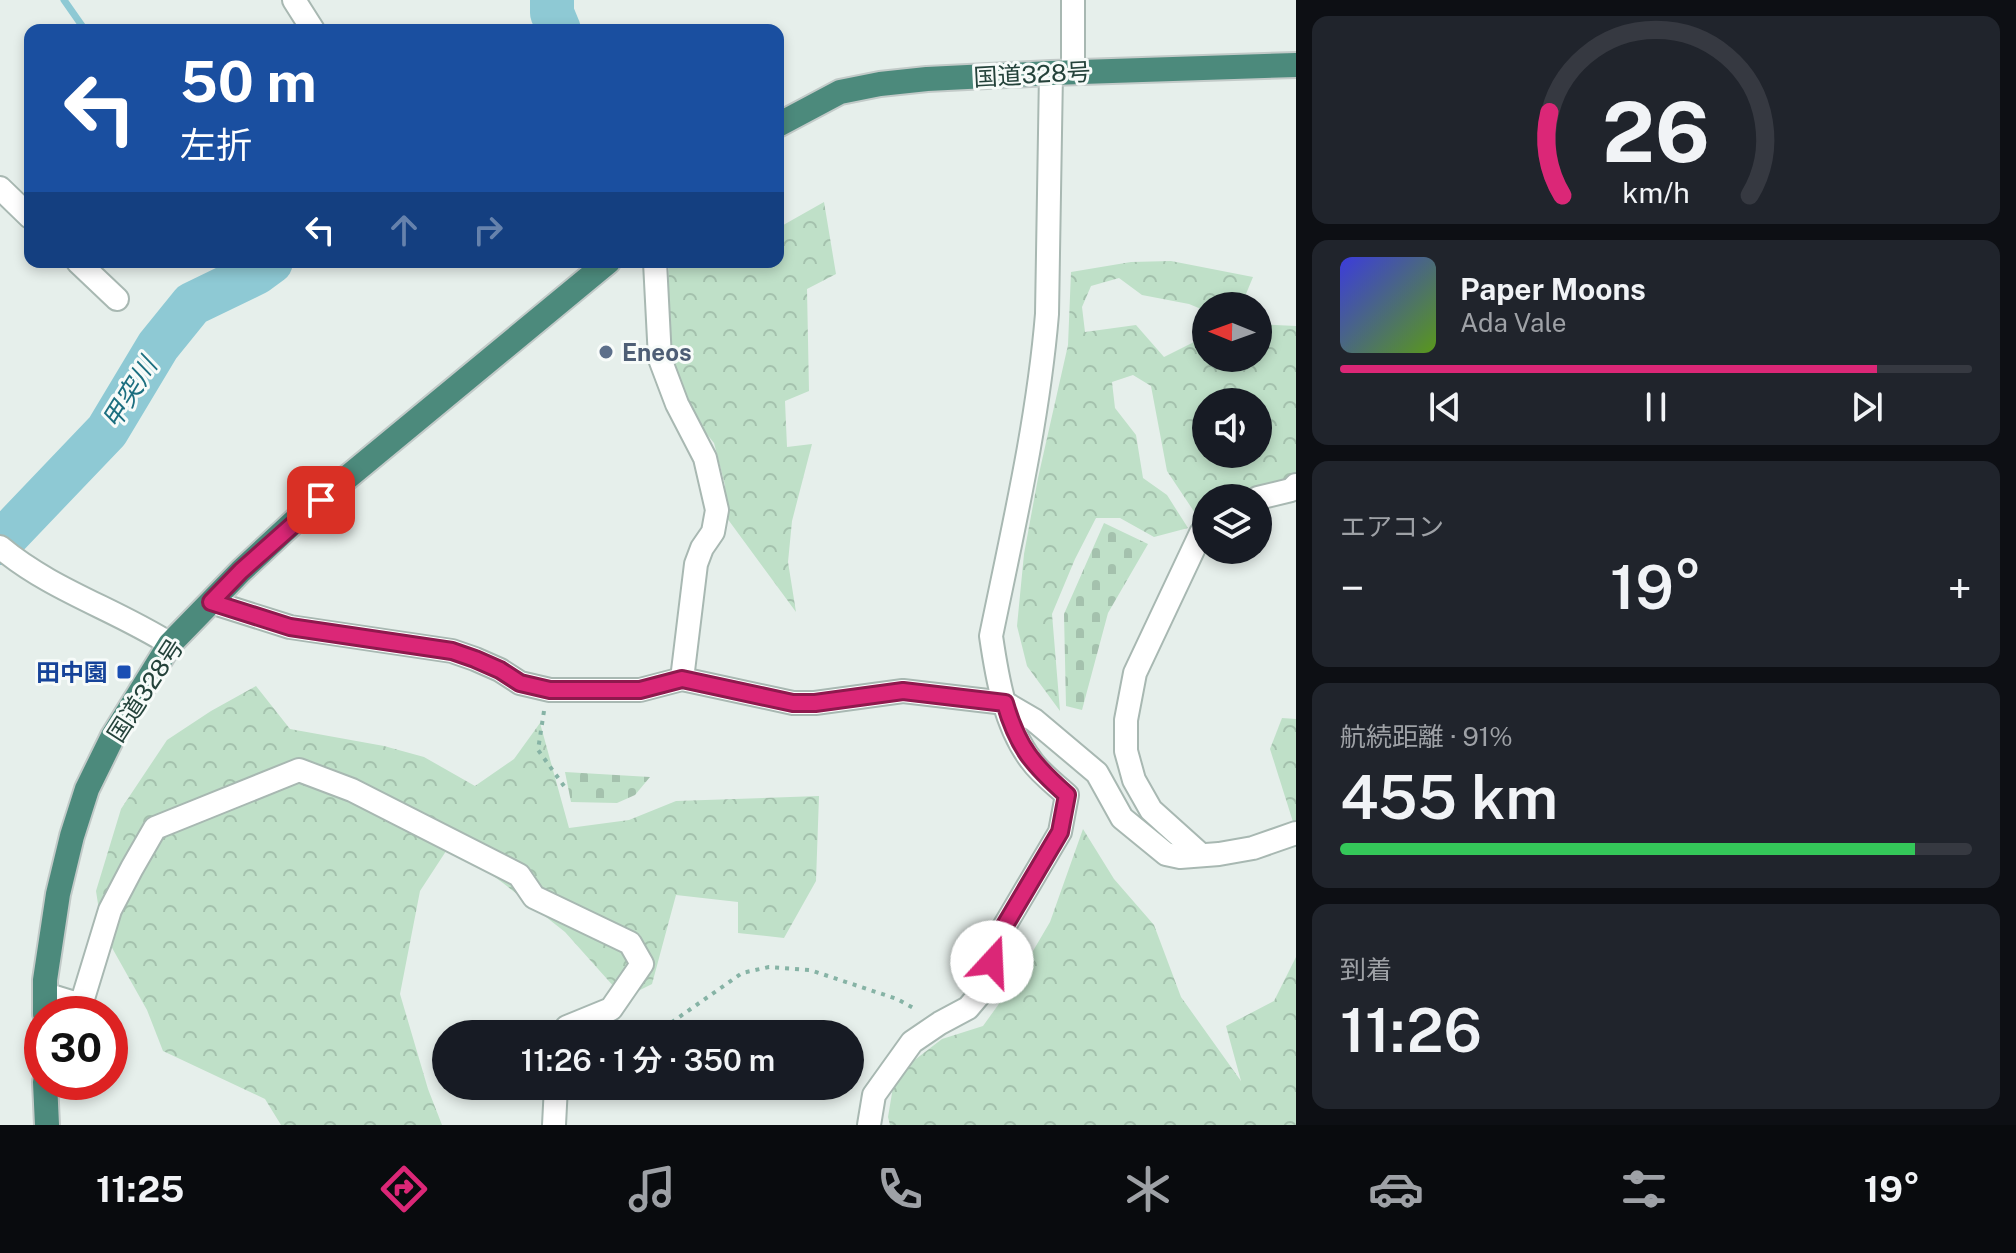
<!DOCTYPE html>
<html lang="ja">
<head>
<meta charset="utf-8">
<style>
	body { margin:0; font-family:"Public Sans","Noto Sans JP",sans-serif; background:#20242c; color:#f1f3f6; height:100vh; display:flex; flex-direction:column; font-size:30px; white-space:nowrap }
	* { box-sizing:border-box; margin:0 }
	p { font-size:26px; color:#9ea1a6 }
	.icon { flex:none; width:44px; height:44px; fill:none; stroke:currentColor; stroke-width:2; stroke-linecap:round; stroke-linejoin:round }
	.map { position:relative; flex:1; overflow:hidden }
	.drawer { display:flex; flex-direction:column; gap:16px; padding:16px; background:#0d0f14; width:720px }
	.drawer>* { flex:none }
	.banner { position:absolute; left:24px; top:24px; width:760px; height:244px; border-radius:16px; box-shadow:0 4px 12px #0003; background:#1a4fa0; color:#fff; overflow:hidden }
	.needle { width:52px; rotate:271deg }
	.controls { position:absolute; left:1192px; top:292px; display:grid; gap:16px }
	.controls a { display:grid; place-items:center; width:80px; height:80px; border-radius:50%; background:#171b24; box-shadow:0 4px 12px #0003; font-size:40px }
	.speed { position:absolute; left:24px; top:996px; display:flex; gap:16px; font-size:40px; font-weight:700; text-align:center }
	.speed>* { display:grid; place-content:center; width:104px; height:104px; border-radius:50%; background:#171b24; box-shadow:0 4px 12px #0003; line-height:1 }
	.speed .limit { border:12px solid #d22; background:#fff; color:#111 }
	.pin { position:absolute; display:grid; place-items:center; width:68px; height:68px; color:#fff; margin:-34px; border-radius:16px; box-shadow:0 4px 12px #0006 }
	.me { position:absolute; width:88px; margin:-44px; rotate:20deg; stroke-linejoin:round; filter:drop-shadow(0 0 6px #0008) }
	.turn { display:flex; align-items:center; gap:28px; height:168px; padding:0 24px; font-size:36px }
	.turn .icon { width:104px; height:104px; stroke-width:2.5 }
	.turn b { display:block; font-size:56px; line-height:68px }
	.lanes { display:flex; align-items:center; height:76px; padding:0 24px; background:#0003; justify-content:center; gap:40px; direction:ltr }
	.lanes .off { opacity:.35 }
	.big { font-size:60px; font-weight:600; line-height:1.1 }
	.drawer .tile { flex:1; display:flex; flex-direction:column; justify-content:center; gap:12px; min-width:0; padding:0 28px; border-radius:16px; background:#20242c }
	.drawer .dial { align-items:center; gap:0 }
	.dial svg { height:208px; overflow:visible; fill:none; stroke:#363941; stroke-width:7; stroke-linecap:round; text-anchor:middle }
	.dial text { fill:#f1f3f6; stroke:none }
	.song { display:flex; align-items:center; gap:24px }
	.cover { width:96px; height:96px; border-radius:12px; background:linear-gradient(135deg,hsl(240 70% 55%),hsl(90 70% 35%)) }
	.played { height:8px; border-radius:4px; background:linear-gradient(90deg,#db2777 85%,#363941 85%) }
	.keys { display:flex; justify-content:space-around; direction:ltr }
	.heat { display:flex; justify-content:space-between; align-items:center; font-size:44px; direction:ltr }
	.charge { height:12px; border-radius:6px; background:linear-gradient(90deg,#34c759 91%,#363941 0) }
	.trip { position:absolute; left:432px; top:1020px; width:432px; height:80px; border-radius:40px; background:#171b24; box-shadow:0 4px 12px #0003; font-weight:600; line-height:80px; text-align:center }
	.menu { display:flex; height:128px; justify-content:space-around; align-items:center; background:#090b0e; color:#9ea1a6 }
	.menu .icon { width:56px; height:56px }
	.menu .current { color:#db2777 }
	.menu b { font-size:36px; color:#f1f3f6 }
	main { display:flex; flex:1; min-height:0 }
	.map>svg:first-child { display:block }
	.forest { fill:url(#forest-crowns); fill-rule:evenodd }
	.cemetery { fill:url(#cemetery-stones) }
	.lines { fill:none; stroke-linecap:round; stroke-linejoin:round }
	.stream { stroke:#8ec9d4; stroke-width:7 }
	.river { stroke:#8ec9d4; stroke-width:44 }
	.minor-casing { stroke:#a8b8b2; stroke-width:26 }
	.trunk-casing { stroke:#c2cac8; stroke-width:28 }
	.path { stroke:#86b3a5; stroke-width:4; stroke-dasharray:4 6; stroke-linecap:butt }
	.minor { stroke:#fff; stroke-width:22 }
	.trunk { stroke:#4c8a7c; stroke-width:24 }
	.route-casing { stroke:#8e194d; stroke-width:20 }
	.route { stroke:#db2777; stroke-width:14 }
	.service-dot { fill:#5c6f8a; stroke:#f7fbf9; stroke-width:3 }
	.transit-dot { fill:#1a4fb4; stroke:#f7fbf9; stroke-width:3 }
	.labels { text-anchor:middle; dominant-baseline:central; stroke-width:6; stroke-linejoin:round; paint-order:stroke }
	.street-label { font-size:24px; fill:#24423a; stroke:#f7fbf9 }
	.service-label { font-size:24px; font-weight:bold; fill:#4e5e75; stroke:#f7fbf9; text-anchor:start }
	.transit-label { font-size:24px; font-weight:bold; fill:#164399; stroke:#f7fbf9; text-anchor:end }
	.water-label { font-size:26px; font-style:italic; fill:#1c6f80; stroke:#f7fbf9 }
</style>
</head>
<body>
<main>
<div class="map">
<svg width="1296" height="1125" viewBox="0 0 1296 1125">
	<defs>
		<pattern id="forest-crowns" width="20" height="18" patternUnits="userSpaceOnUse" patternTransform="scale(2)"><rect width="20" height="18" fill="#bfe0c8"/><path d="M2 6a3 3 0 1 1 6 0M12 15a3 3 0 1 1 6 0" fill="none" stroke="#a4c1ad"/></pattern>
		<pattern id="cemetery-stones" width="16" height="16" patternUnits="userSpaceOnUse" patternTransform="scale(2)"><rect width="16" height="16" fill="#bfe0c8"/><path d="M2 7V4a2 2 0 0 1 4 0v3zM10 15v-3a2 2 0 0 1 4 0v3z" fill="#a4c1ad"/></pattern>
	</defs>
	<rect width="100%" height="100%" fill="#e6efeb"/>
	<g class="forest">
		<polygon points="824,202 836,274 807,289 809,391 785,401 787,447 812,444 792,521 788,562 796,612 724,514 725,485 714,443 683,405 666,345 669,262 778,262 778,228"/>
		<path d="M1171,261l82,16 -12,29h-35v5l-17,-7 -47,-9 -23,-17 -28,8 -9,21 3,25 51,-7 28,32 42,-21v22h52v-34l38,2v163l-38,9h-52v27h-3l-36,-54 -16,-85 -18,-11 -21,7 3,26 21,27 7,43 24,17 21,33 -34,9 -34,-19h-24l-21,41 -23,55 8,97 -33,-45 -10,-40 7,-72 14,-76 30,-133 3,-73 60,-10zM1206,402h52v52h-52z"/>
		<polygon points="256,686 290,729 384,746 424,757 475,786 514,759 540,723 569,828 629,820 676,801 819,796 816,881 784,938 738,933 738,902 676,895 652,984 624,998 565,932 503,883 450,845 420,891 400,994 428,1089 442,1125 281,1125 265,1099 163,1051 147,1010 102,930 96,891 121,809 167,740 211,711"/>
		<polygon points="1282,718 1296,719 1296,825 1294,825 1270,749"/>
		<polygon points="1083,829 1114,879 1154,925 1181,997 1241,1081 1226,1026 1274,1001 1296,957 1296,1125 890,1125 888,1117 895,1075 942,1039 983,1026 1016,980 1050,922"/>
	</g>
	<g class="cemetery">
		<polygon points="1104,523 1148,544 1108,613 1082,710 1066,706 1064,614"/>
		<polygon points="565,772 650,777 635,795 617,803 571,802"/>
	</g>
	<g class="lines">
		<g class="stream">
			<polyline points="64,0 85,30"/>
			<polyline points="248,262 256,273"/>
		</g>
		<g class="river">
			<polyline points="552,0 552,13 559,30"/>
			<polyline points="0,543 107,431 158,346 192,304 256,273 271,262"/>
		</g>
		<g class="minor-casing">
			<g id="minor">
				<polyline points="294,0 313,30"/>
				<polyline points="1073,0 1073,72"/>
				<polyline points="0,188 30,217"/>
				<polyline points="78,262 117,299"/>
				<polyline points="655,262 660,359 677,404 705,458 717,510 713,532 702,548 696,564 682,679"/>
				<polyline points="1258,498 1291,490 1296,485"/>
				<path d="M0,547c51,43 115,62 170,97"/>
				<polyline points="211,602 290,627 452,651 475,659 500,670 520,683 550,690 640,690 682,679 793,703 815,703 903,691 1005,703 1034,720 1097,773 1122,818 1166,854 1180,857 1219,854 1253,848 1296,833"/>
				<polyline points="1201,855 1151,810 1134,780 1126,751 1126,720 1135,673 1201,533 1206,527"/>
				<polyline points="45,994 81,1005 110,910 132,868 155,828 299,770 352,790 519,875 534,897 630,943 642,964 611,1009 567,1027 565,1034"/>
				<polyline points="554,1125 556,1086"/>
				<path d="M869,1125l5,-30 38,-53 28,-19 28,-15 17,-20 13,-51 62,-105 7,-37c-12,-11 -26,-21 -36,-35 -26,-34 -34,-83 -40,-124 22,-107 47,-214 56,-322l4,-241"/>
			</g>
		</g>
		<g class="trunk-casing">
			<g id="trunk">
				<polyline points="778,125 840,92 880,84 927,79 1051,73 1296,65"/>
				<polyline points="45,1014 45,980 58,894 72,836 87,789 113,736 170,644 241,571 297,519 608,262"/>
				<polyline points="45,1082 47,1125"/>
			</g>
		</g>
		<g class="path">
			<polyline points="544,711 538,750 564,786"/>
			<polyline points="655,1034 742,973 769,967 810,970 897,999 917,1010"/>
		</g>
		<use href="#minor" class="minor"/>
		<use href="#trunk" class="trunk"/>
	</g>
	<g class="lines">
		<g class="route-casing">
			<path id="route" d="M321,500l-80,71 -30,31 79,25 162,24 23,8 25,11 20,13 30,7h90l42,-11 111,24h22l88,-12 102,12c13,45 28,62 62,92l-7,37 -62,105 -6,25"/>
		</g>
		<use href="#route" class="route"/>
	</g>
	<circle class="service-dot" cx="606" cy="352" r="8"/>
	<rect class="transit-dot" x="116" y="664" width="16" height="16" rx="4"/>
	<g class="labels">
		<g class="street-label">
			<text transform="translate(1032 74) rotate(-3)">国道328号</text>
			<text transform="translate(145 690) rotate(-57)">国道328号</text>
		</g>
		<g class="service-label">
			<text x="622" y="352">Eneos</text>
		</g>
		<g class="transit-label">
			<text x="108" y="672">田中園</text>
		</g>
		<g class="water-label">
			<text transform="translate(129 393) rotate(-58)">甲突川</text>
		</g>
	</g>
</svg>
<div class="controls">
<a><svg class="needle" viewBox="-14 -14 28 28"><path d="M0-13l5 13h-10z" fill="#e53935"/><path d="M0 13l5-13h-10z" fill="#9ea1a6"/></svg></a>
<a><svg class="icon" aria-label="sound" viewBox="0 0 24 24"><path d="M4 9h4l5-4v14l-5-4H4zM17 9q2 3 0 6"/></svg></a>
<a><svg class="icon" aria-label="layers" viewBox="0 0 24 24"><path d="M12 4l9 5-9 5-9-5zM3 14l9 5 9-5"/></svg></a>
</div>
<div class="speed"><div class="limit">30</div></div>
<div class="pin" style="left:321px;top:500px;background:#d93025"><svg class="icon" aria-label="arrive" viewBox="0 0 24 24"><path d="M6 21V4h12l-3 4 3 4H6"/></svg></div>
<svg class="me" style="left:992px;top:962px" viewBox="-20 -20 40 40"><circle r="19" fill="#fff"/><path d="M0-13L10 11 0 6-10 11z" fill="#db2777"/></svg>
<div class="trip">11:26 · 1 分 · 350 m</div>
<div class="banner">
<div class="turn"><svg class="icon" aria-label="left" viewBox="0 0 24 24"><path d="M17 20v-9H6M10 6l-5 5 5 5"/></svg><div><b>50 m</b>左折</div></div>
<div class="lanes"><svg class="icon" aria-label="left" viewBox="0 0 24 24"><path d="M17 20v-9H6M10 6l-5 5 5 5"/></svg><svg class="icon off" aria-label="ahead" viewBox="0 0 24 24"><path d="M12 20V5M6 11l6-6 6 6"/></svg><svg class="icon off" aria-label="right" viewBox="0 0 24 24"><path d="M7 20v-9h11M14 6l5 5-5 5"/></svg></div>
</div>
</div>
<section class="drawer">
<div class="tile dial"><svg viewBox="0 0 100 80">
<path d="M14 69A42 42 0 1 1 86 69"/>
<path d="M14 69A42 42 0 0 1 9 37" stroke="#db2777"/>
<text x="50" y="56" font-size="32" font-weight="700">26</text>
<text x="50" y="72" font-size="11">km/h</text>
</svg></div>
<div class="tile">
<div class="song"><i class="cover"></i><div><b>Paper Moons</b><p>Ada Vale</p></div></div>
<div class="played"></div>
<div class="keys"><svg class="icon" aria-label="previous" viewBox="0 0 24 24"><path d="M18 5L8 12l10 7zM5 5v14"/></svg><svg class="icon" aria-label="pause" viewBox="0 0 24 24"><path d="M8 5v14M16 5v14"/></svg><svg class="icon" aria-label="next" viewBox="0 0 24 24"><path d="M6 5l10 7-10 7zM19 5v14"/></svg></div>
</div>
<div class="tile"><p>エアコン</p>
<div class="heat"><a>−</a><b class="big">19°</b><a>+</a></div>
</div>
<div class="tile"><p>航続距離 · 91%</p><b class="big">455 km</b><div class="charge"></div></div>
<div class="tile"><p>到着</p><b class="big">11:26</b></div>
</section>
</main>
<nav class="menu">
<b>11:25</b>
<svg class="icon current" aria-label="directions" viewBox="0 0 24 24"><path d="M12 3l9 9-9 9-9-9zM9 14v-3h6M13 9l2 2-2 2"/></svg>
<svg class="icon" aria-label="music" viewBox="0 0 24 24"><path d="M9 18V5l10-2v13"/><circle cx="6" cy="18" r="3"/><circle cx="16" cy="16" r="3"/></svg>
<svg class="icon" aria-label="phone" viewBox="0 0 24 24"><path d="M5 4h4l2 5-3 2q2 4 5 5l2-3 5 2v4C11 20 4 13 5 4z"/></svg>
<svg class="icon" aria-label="climate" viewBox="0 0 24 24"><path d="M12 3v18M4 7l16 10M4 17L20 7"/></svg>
<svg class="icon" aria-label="car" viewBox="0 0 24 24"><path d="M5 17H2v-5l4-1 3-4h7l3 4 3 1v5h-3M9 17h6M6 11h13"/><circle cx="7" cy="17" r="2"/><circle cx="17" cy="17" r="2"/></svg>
<svg class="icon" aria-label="filters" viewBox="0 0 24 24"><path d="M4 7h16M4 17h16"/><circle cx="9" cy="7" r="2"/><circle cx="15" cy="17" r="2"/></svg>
<b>19°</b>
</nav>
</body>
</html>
